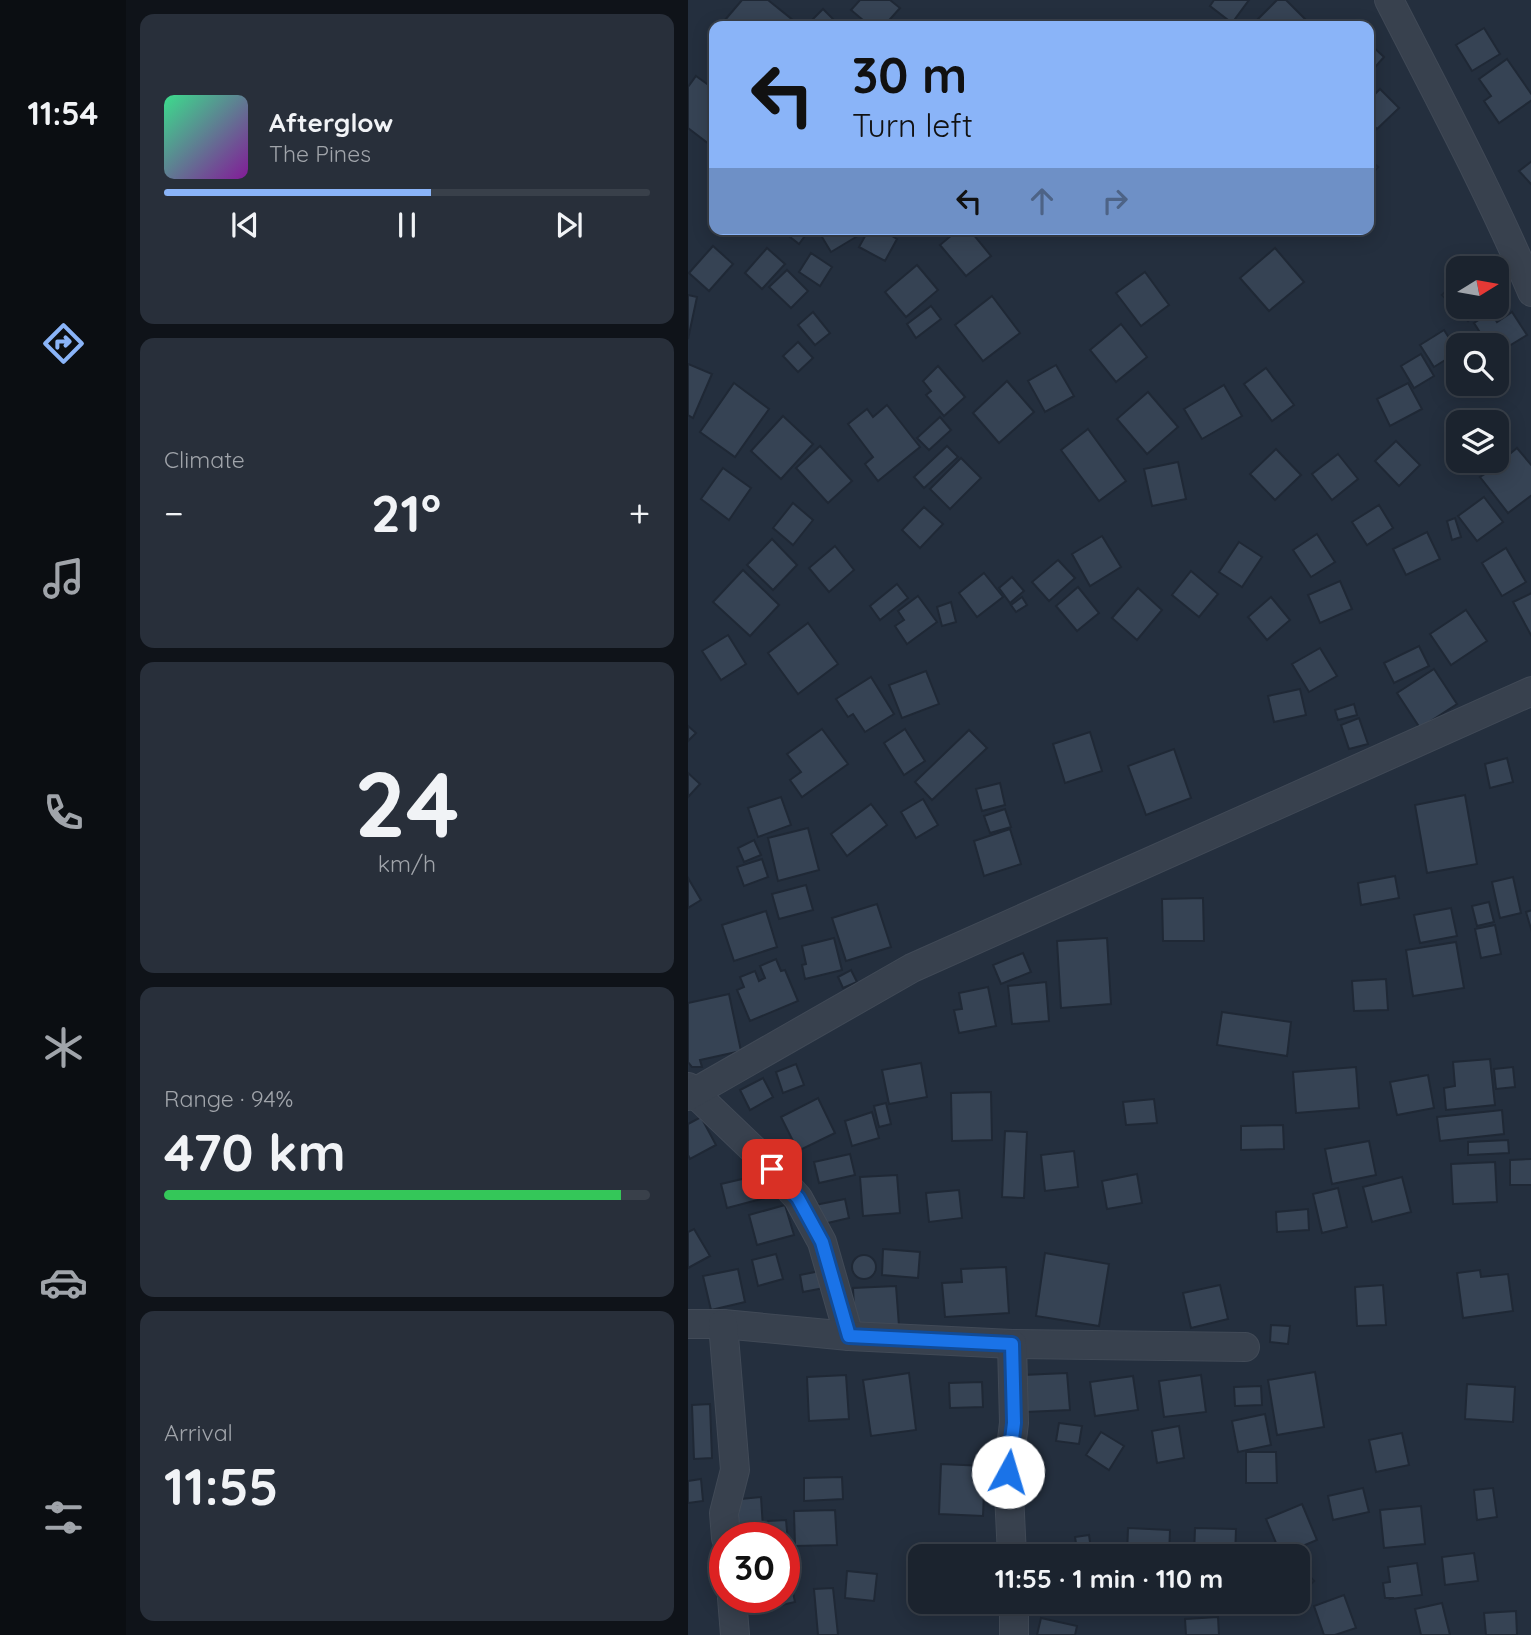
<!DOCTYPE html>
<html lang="en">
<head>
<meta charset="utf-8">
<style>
	body { margin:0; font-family:Quicksand,sans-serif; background:#282f3a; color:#f1f3f6; height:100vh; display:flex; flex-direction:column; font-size:26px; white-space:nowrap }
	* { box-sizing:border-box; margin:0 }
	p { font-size:23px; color:#a0a4aa }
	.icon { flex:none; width:38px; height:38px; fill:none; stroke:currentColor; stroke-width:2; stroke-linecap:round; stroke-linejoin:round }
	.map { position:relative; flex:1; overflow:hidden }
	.panel { display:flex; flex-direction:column; gap:14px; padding:14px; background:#0f1319; width:562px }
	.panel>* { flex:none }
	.banner { position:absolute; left:21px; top:21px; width:665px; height:214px; border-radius:14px; box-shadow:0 4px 18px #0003,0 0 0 2px #39404a; background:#8ab4f8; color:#111; overflow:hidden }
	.needle { width:46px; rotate:79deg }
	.tools { position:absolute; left:758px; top:256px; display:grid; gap:14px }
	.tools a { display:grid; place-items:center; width:63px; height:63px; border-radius:14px; background:#1b232e; box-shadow:0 4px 18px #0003,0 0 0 2px #39404a; font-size:35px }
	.speed { position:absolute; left:21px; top:1522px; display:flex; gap:14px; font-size:35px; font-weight:700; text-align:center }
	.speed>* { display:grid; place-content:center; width:91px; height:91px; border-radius:50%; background:#1b232e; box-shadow:0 4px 18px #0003,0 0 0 2px #39404a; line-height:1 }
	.speed .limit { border:10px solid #d22; background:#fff; color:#111 }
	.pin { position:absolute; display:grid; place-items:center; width:60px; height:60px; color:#fff; margin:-30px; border-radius:14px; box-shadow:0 4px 10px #0006 }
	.me { position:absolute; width:77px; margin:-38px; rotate:6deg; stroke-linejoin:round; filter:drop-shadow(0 0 5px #0008) }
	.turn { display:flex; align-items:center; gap:24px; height:147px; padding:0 28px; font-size:32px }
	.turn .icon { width:91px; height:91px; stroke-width:2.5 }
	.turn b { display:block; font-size:49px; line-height:60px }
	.lanes { display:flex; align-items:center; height:66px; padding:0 28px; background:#0003; justify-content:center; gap:35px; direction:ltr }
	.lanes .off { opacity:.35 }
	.big { font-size:52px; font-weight:700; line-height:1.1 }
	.panel .card { flex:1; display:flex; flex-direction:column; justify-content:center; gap:10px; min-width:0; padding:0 24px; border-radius:14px; background:#282f3a }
	.panel .dial { align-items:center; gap:0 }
	.dial b { font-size:91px; line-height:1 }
	.song { display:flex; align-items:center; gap:21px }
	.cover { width:84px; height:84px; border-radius:10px; background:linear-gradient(135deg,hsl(150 70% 55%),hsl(290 70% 35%)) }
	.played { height:7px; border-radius:4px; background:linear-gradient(90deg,#8ab4f8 55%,#39404a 55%) }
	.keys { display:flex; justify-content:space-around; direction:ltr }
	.heat { display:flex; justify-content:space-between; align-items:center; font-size:38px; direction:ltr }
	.charge { height:10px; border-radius:5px; background:linear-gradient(90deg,#34c759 94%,#39404a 0) }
	.trip { position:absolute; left:220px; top:1544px; width:402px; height:70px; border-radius:14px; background:#1b232e; box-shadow:0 4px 18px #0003,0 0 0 2px #39404a; font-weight:700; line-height:70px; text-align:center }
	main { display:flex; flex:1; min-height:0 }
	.tabs { display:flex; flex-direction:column; width:126px; justify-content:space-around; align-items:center; background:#0b0e12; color:#a0a4aa }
	.tabs .icon { width:49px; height:49px }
	.tabs .current { color:#8ab4f8 }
	.tabs b { font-size:32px; color:#f1f3f6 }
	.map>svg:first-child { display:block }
	.building { fill:#364354; stroke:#1f2835; stroke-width:2 }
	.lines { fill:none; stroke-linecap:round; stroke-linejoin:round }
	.street-casing { stroke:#414a57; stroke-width:30 }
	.street { stroke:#38414e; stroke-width:28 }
	.route-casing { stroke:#114b97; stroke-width:18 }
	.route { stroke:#1a73e8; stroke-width:12 }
</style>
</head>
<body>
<main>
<nav class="tabs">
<b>11:54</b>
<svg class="icon current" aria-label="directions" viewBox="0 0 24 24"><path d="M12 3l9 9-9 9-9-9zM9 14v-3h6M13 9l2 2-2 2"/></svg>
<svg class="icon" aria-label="music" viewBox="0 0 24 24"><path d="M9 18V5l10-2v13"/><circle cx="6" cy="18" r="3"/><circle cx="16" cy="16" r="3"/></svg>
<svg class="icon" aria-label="phone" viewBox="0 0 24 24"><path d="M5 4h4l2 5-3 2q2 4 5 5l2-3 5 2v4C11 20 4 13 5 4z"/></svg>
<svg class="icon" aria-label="climate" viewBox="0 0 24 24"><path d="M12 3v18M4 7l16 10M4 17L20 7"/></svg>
<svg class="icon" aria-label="car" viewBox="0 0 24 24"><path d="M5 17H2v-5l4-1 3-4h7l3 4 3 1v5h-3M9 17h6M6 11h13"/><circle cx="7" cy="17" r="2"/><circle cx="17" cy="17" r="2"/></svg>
<svg class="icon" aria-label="filters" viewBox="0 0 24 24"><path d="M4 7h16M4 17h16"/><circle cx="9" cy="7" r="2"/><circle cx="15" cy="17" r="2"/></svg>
</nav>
<section class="panel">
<div class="card">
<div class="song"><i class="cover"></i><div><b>Afterglow</b><p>The Pines</p></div></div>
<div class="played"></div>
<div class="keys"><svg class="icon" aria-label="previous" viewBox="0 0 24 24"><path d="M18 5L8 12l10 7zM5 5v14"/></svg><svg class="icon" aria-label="pause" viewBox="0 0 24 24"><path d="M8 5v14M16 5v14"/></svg><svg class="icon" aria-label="next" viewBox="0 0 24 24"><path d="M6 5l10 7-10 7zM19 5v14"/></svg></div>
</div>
<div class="card"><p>Climate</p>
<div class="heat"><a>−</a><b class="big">21°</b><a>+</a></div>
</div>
<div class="card dial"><b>24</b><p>km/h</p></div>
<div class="card"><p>Range · 94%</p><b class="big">470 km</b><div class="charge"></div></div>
<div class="card"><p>Arrival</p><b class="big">11:55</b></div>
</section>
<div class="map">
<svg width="844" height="1635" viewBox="0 0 844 1635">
	<rect width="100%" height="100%" fill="#242f3e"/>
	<g class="building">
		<polygon points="54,0 80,0 106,21 102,26 44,26 37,20"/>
		<polygon points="172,0 202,0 212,8 196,26 182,26 163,10"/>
		<polygon points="526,0 561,0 544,23 522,6"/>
		<polygon points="589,0 598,0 618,20 612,26 563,26"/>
		<polygon points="135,9 152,26 118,26"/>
		<polygon points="796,28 812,54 784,71 768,45"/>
		<polygon points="681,43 696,57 681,74"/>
		<polygon points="819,59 844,95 844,100 811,123 796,101 803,96 791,79"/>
		<polygon points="8,76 26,89 26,136 21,144 0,128 0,87"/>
		<polygon points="692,89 711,108 689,129 681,121 681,100"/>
		<polygon points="681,159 690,167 681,177"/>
		<polygon points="844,161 844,185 831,171"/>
		<polygon points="92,229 122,229 111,244"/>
		<polygon points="135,229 170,229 173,234 143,252 131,232"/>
		<polygon points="181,229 192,229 209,239 197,261 171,247"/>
		<polygon points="271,229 281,229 303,256 278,276 252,245"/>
		<polygon points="25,246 45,264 21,291 1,273"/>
		<polygon points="79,248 97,264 74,289 57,273"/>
		<polygon points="587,248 616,282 581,311 552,278"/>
		<polygon points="123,253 144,267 132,286 111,272"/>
		<polygon points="229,265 250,290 218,317 197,292"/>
		<polygon points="99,270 120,291 103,308 81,287"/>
		<polygon points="457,272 481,305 453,326 428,293"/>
		<polygon points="770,279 770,306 794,306 780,321 754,295"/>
		<polygon points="0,295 9,297 0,339"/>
		<polygon points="304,296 332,333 295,361 267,325"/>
		<polygon points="243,306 253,319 228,338 219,324"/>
		<polygon points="125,312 142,333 127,345 110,325"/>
		<polygon points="803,312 809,322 824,312 839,335 808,354 808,345 800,345 786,323"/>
		<polygon points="433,324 459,357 428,382 402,350"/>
		<polygon points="756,330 770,352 746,367 732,345"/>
		<polygon points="110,342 125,358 110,372 95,356"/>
		<polygon points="733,354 746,376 726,388 713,366"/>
		<polygon points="0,364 24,374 5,418 0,415"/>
		<polygon points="368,365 386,396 357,412 340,381"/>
		<polygon points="250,366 277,397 256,416 238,395 243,391 235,381"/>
		<polygon points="578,368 606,405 584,421 556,384"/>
		<polygon points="319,381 346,412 311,443 285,413"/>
		<polygon points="46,383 81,409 47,457 12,432"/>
		<polygon points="720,383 734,409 702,426 689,399"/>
		<polygon points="536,385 554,416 514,439 496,409"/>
		<polygon points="460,392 490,427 459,454 429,419"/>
		<polygon points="199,405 232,447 190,481 177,464 185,457 160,424 179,409 185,417"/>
		<polygon points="95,416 125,444 93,479 63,451"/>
		<polygon points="252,417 263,430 241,450 229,438"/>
		<polygon points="400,429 438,481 411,501 373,450"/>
		<polygon points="708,441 732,465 711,486 687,461"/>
		<polygon points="132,446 164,481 140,503 108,468"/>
		<polygon points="259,446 270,457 236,488 226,477"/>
		<polygon points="829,448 844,466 844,495 820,513 792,477 800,472 795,466 803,460 808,460 808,458 812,462"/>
		<polygon points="588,449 613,475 587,500 562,474"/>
		<polygon points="650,454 670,479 644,500 624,474"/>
		<polygon points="273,458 293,478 262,509 242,489"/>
		<polygon points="490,462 498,499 464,506 456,469"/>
		<polygon points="35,468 63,488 41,520 13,499"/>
		<polygon points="796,497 815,522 789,541 770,516"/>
		<polygon points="105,503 125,520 105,545 85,528"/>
		<polygon points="691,505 705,528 679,545 664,522"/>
		<polygon points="236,507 255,524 232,548 214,530"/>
		<polygon points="767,518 773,537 764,540 759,521"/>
		<polygon points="739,532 752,559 718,575 705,549"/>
		<polygon points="629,534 647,562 623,577 605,550"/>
		<polygon points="414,536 433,567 402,586 384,554"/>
		<polygon points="84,539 109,565 85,590 59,565"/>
		<polygon points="551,542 574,557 554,587 531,572"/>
		<polygon points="147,546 166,570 141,592 121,568"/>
		<polygon points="818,548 838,582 814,596 794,563"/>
		<polygon points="370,560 387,578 361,601 344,582"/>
		<polygon points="55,570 91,605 62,636 25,602"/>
		<polygon points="503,571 530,594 511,617 484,595"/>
		<polygon points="296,573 315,597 289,617 271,593"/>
		<polygon points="324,577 336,591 322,603 311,588"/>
		<polygon points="652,581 664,609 632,623 620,595"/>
		<polygon points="209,584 220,598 192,620 182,606"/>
		<polygon points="390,587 411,613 389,631 368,606"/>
		<polygon points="450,588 474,610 449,640 424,618"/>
		<polygon points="844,593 844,637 825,602"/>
		<polygon points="230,596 249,622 219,644 207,626 216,620 210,611"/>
		<polygon points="334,597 339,605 328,612 323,605"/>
		<polygon points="583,597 602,620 579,640 560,617"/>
		<polygon points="263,602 268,622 254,626 249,607"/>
		<polygon points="778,610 799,641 763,665 742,634"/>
		<polygon points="120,623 150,664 110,694 80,653"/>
		<polygon points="40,635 58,664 33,680 14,651"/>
		<polygon points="731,646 741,666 706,683 696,663"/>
		<polygon points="632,648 649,676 621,692 604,664"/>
		<polygon points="746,669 769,704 732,728 709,693"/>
		<polygon points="238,671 251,704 214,718 201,685"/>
		<polygon points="183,677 206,714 177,732 165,714 160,717 148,699"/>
		<polygon points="612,689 618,715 586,722 580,696"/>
		<polygon points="666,704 669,715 650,720 647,710"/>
		<polygon points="671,718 680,744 661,749 653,725"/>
		<polygon points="0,726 8,733 0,741"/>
		<polygon points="134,729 160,764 114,797 102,780 113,772 99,754"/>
		<polygon points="217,729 237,761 216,775 196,743"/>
		<polygon points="281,730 299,748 244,800 227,782"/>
		<polygon points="402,732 414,771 377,783 365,744"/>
		<polygon points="486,749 503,798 458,815 440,766"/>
		<polygon points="819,758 825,782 802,788 797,764"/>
		<polygon points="0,773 12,784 0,797"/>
		<polygon points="312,783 317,805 294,811 288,789"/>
		<polygon points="777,795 789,864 739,873 727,805"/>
		<polygon points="93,797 103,825 70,837 60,808"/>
		<polygon points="235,799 250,825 228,838 213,812"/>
		<polygon points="183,804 199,825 159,856 143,834"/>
		<polygon points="317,809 323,827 302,833 296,816"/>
		<polygon points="120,828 131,870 90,881 80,838"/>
		<polygon points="322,829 333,864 296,876 286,841"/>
		<polygon points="66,840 73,855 56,862 50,848"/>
		<polygon points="74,859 80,877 56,886 49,867"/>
		<polygon points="707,876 711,898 673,905 670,883"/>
		<polygon points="825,877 833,913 812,918 804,882"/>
		<polygon points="0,878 13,900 0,908"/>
		<polygon points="118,885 125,910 91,919 84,894"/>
		<polygon points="515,898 516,941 475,941 474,899"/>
		<polygon points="801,902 806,922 789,926 784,906"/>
		<polygon points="189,904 203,947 158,961 144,918"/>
		<polygon points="763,908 769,936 732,943 726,915"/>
		<polygon points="844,910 844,932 838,912"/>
		<polygon points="78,911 89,947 46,961 34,925"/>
		<polygon points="807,925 813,954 793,958 787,929"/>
		<polygon points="146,938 154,970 117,979 114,965 118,964 114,946"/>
		<polygon points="419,938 423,1004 373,1008 369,941"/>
		<polygon points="768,942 776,988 725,996 718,950"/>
		<polygon points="335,953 343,972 313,984 305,965"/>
		<polygon points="88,959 93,971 97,970 110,1001 62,1021 49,990 56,987 52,977 67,971 71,981 77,978 72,966"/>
		<polygon points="163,970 169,982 155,988 150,977"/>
		<polygon points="698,979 700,1010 666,1011 664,981"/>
		<polygon points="358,982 361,1021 324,1024 320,986"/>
		<polygon points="300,987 308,1026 271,1033 266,1010 274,1009 271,993"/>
		<polygon points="41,994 53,1051 12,1060 14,1067 4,1067 0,1062 0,1003"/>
		<polygon points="534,1012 603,1022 599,1056 529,1045"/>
		<polygon points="802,1059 807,1105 758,1110 756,1088 767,1086 765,1062"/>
		<polygon points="233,1063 239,1097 201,1104 194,1070"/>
		<polygon points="108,1064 116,1085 95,1093 88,1072"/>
		<polygon points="668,1067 671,1108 608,1113 605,1072"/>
		<polygon points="825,1067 827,1087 808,1089 806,1069"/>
		<polygon points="740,1075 746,1108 709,1115 702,1082"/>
		<polygon points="75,1078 85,1097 62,1110 52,1090"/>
		<polygon points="303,1092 304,1140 264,1141 263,1093"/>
		<polygon points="130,1098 147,1133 110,1151 93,1117"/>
		<polygon points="466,1099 469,1123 438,1125 435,1102"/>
		<polygon points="198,1103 203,1124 191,1127 186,1106"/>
		<polygon points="814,1110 816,1134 752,1141 749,1117"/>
		<polygon points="184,1112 191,1138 164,1146 157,1121"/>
		<polygon points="13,1117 28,1145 2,1159 0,1155 0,1124"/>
		<polygon points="595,1125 596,1149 553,1150 553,1126"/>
		<polygon points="317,1131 339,1132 336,1198 314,1197"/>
		<polygon points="820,1140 821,1153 780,1155 780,1142"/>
		<polygon points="681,1141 688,1175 644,1184 637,1149"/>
		<polygon points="386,1151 390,1187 357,1191 353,1155"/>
		<polygon points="162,1154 167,1175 131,1183 126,1162"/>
		<polygon points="844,1159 844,1185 822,1185 822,1160"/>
		<polygon points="807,1162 809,1202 765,1204 763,1164"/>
		<polygon points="449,1174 454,1203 419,1209 414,1181"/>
		<polygon points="71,1175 77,1198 39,1208 33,1184"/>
		<polygon points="209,1175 212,1213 175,1216 172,1177"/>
		<polygon points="714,1177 723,1212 684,1222 675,1187"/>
		<polygon points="650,1188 659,1227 634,1233 625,1194"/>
		<polygon points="271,1190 274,1218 241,1222 238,1193"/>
		<polygon points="157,1199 161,1218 131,1225 127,1205"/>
		<polygon points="97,1205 106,1235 69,1245 61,1215"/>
		<polygon points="620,1209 621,1230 589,1232 588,1212"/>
		<polygon points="6,1229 22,1256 0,1268 0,1232"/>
		<polygon points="195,1249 232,1252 230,1278 194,1275"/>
		<polygon points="357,1253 421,1264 411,1326 348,1316"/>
		<polygon points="88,1254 95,1279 70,1286 64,1260"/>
		<circle cx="176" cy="1267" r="12"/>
		<polygon points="318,1267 321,1313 257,1317 254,1283 274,1282 273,1269"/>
		<polygon points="50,1269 57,1302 23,1310 15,1276"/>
		<polygon points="792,1270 793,1277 820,1274 825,1311 775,1318 769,1273"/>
		<polygon points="132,1271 136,1288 115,1292 112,1275"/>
		<polygon points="532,1285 540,1319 503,1328 495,1293"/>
		<polygon points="695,1285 698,1325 669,1326 667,1287"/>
		<polygon points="208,1286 211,1326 167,1329 165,1288"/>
		<polygon points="583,1325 602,1326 600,1344 582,1342"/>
		<polygon points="627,1372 636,1427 589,1435 580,1380"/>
		<polygon points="221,1373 228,1430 183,1436 175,1380"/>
		<polygon points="379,1373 382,1410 337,1412 335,1375"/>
		<polygon points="158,1375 161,1419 121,1421 119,1377"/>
		<polygon points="513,1375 518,1412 476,1417 471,1381"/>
		<polygon points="445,1376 450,1410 407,1416 402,1382"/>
		<polygon points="294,1382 295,1407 262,1408 261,1383"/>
		<polygon points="779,1384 827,1387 825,1422 777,1419"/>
		<polygon points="573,1386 574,1405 547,1406 546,1387"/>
		<polygon points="22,1404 24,1458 6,1459 4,1405"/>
		<polygon points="577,1414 583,1445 550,1452 544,1421"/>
		<polygon points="371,1423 394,1426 391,1444 368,1441"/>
		<polygon points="491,1426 496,1458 469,1463 464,1431"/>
		<polygon points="413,1432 436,1446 421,1470 398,1455"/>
		<polygon points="714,1433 721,1465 688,1472 681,1440"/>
		<polygon points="558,1452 588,1452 589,1483 558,1483"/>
		<polygon points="253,1464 297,1466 295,1516 251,1514"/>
		<polygon points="154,1477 155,1499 116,1501 116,1478"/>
		<polygon points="13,1479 15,1501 0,1503 0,1481"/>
		<polygon points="675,1488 681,1512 645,1520 640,1496"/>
		<polygon points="805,1488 809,1517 789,1520 786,1490"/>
		<polygon points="73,1497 75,1528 46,1531 42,1500"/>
		<polygon points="614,1504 629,1540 593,1555 578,1519"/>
		<polygon points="733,1506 737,1544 696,1548 692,1510"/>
		<polygon points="147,1510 149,1545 107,1546 106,1511"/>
		<polygon points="98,1520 100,1542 96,1542 96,1538 81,1538 80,1521"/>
		<polygon points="440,1528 482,1530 481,1556 439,1556"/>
		<polygon points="507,1528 548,1529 547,1556 506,1556"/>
		<polygon points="401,1535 404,1556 390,1556 387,1537"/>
		<polygon points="383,1548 385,1556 342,1556 342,1555"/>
		<polygon points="786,1553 790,1581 757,1585 754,1557"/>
		<polygon points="231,1562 233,1562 233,1584 230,1584"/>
		<polygon points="729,1563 734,1595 703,1599 704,1598 697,1598 695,1583 702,1582 700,1567"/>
		<polygon points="616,1570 626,1581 615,1591 611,1587 611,1575"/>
		<polygon points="159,1571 189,1574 186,1601 157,1598"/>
		<polygon points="101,1573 107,1602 76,1609 73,1598 96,1598 96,1574"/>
		<polygon points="145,1588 150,1635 130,1635 126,1589"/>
		<polygon points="656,1595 668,1628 647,1635 636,1635 626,1606"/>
		<polygon points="754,1603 762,1635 733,1635 727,1609"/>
		<polygon points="828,1611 829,1635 798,1635 796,1613"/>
		<polygon points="530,1617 531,1635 498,1635 497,1619"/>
		<polygon points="353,1618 389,1626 387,1635 349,1635"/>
	</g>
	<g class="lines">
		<g class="street-casing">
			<g id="street">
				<path d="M701,0c49,96 101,192 143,292"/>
				<polyline points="0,1087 70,1154 110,1198 134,1242 161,1336"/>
				<polyline points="0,1096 224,968 844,691"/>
				<polyline points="0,1324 35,1324 161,1336 324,1344 557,1347"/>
				<polyline points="35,1324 47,1470 36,1513 38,1538"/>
				<polyline points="324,1344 326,1423 320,1472 324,1556"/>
				<polyline points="44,1598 47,1635"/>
				<polyline points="326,1601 326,1635"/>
			</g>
		</g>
		<use href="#street" class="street"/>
	</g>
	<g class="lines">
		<g class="route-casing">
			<polyline id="route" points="84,1169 110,1198 134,1242 161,1336 324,1344 326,1423 320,1472"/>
		</g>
		<use href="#route" class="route"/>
	</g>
</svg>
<div class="tools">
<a><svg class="needle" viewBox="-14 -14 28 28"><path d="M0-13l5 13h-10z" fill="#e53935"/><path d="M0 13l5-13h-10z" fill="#a0a4aa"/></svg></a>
<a><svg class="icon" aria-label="search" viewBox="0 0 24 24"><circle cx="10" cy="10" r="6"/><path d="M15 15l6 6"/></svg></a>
<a><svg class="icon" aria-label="layers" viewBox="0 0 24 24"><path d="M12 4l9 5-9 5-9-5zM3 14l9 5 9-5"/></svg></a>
</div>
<div class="speed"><div class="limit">30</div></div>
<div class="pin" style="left:84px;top:1169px;background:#d93025"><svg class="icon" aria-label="arrive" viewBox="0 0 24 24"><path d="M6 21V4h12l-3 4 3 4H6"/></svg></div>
<svg class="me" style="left:320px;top:1472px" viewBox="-20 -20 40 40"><circle r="19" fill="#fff"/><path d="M0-13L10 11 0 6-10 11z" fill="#1a73e8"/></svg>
<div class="trip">11:55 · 1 min · 110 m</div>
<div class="banner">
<div class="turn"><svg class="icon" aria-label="left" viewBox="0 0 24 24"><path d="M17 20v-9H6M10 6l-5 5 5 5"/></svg><div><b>30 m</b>Turn left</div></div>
<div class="lanes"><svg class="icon" aria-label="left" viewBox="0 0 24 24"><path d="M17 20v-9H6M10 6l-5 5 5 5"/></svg><svg class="icon off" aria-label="ahead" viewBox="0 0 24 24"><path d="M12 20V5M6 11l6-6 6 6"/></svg><svg class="icon off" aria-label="right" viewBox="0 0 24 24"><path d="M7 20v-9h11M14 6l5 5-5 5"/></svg></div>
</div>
</div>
</main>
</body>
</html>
